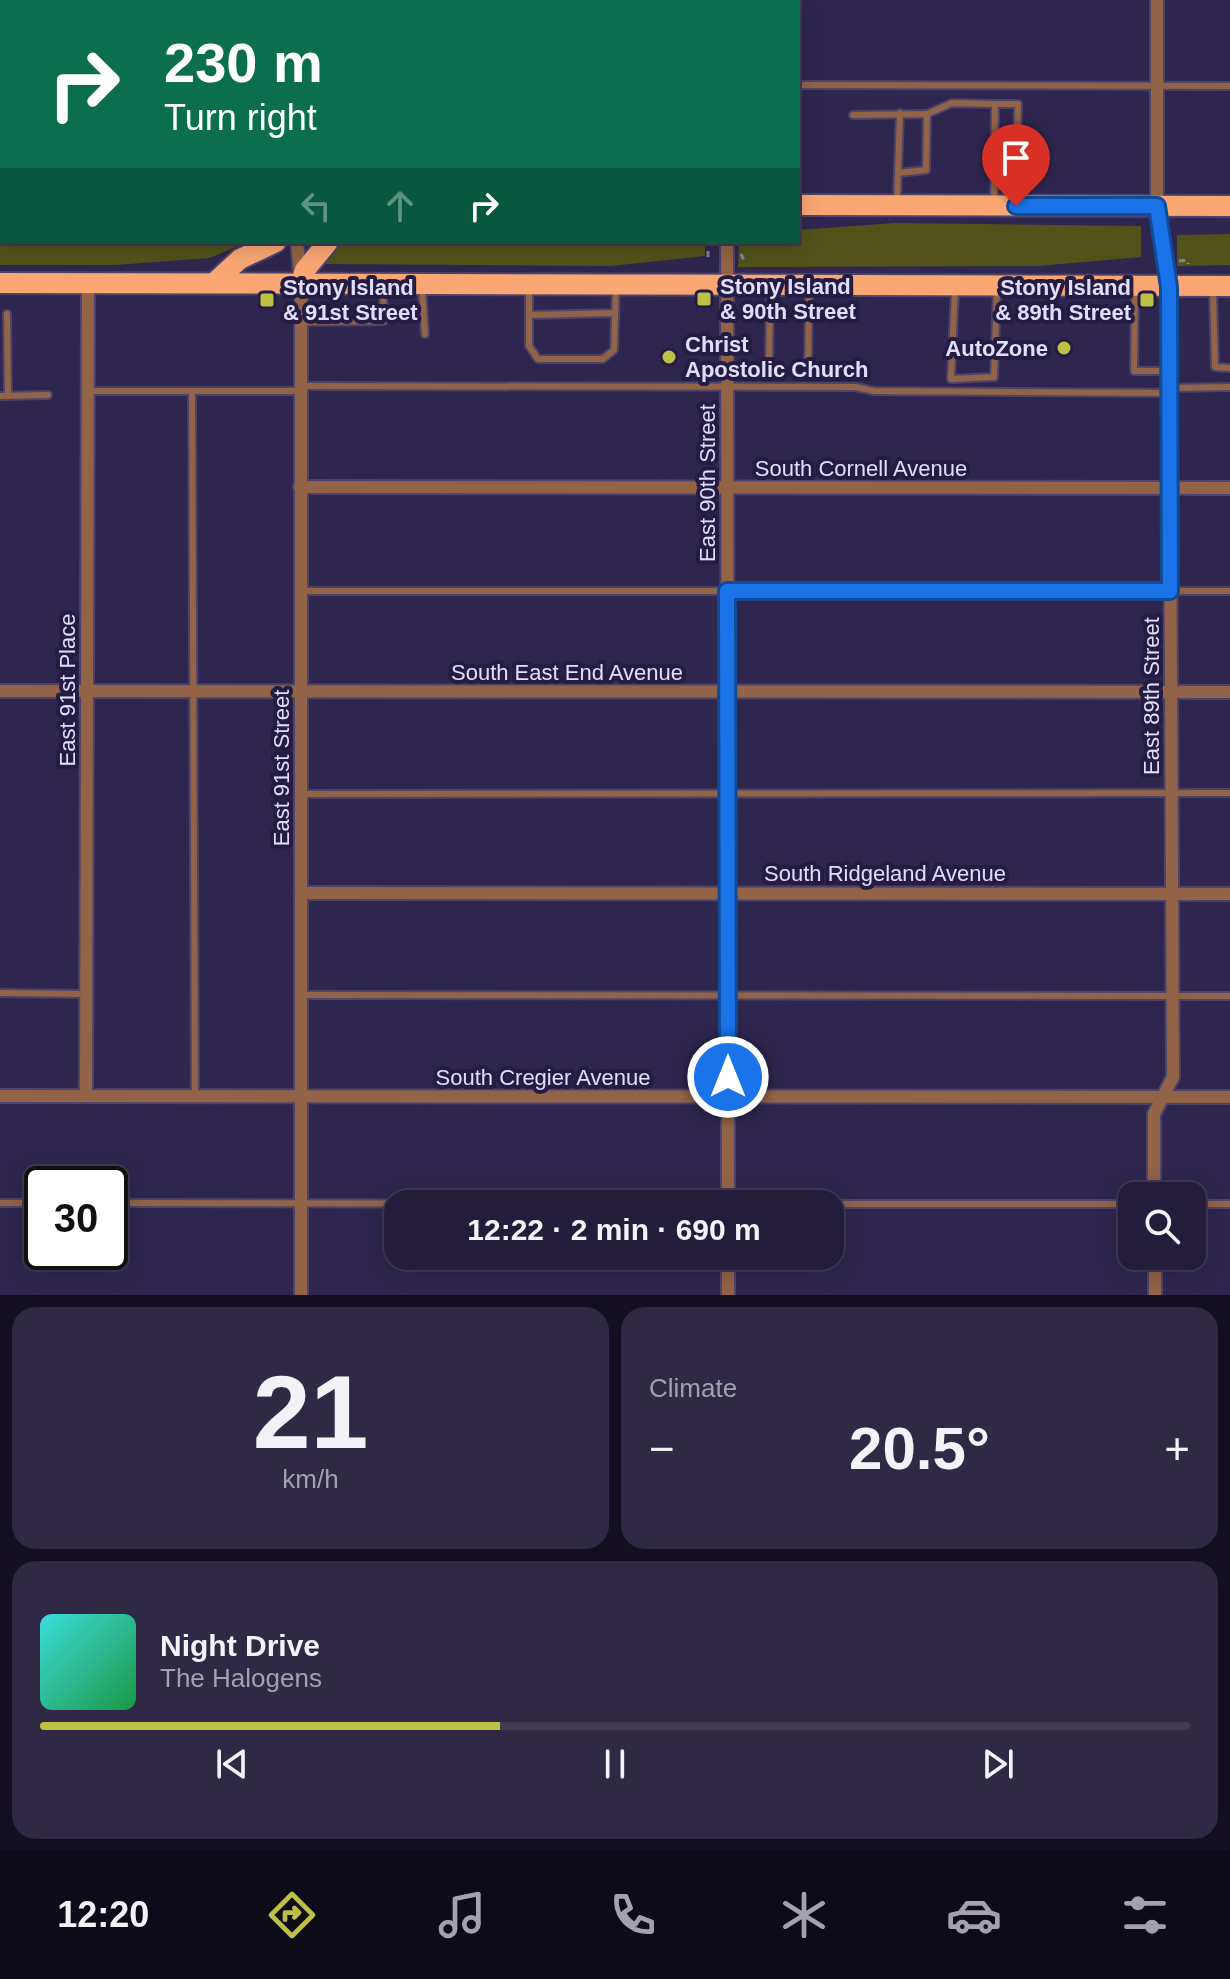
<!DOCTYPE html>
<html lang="en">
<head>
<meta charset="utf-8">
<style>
	body { margin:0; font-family:Arial,sans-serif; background:#2f2946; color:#f1f3f6; height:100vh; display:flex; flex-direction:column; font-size:30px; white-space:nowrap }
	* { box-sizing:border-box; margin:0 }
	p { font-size:26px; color:#a3a1af }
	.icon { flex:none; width:44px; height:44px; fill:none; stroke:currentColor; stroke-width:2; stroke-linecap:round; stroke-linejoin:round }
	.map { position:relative; height:1295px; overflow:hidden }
	.panel { display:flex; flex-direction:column; gap:12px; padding:12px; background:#130f20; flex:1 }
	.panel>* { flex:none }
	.top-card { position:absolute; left:0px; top:0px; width:800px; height:244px; box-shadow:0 4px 20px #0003,0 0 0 2px #403a55; background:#0b6e4f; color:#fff; overflow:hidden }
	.buttons { position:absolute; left:1118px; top:1182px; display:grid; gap:16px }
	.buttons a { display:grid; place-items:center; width:88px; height:88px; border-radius:16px; background:#231c3b; box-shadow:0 4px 20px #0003,0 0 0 2px #403a55; font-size:40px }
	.speed { position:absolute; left:24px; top:1166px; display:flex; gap:16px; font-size:40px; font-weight:700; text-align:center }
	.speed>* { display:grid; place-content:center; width:104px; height:104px; border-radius:50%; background:#231c3b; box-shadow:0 4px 20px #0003,0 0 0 2px #403a55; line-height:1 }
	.speed .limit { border:4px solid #111; border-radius:12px; background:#fff; color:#111 }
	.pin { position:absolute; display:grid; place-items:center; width:68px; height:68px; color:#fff; margin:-82px -34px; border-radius:50% 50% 50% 0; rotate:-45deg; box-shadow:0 0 8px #0007 }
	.pin .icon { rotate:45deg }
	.me { position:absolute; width:88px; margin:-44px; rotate:0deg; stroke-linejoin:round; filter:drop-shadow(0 0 6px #0008) }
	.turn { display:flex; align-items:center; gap:28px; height:168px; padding:0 32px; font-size:36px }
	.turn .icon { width:104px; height:104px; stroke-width:2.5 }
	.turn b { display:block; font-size:56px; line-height:68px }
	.lanes { display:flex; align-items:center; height:76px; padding:0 32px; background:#0003; justify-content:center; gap:40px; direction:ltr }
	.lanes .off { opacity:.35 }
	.big { font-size:60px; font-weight:700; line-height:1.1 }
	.panel .card { flex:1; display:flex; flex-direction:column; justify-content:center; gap:12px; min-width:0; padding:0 28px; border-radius:24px; background:#2f2946 }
	.panel .dial { align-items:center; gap:0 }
	.dial b { font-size:104px; line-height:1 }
	.song { display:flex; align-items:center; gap:24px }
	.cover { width:96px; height:96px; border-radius:12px; background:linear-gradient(135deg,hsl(180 70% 55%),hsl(140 70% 35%)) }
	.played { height:8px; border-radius:4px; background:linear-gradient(90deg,#bcc044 40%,#403a55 40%) }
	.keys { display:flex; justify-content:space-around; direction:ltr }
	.heat { display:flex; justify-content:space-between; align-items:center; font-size:44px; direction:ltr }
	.panel .tiles { flex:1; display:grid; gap:12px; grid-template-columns:1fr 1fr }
	.card:last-child { grid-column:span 2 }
	.trip { position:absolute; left:384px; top:1190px; width:460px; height:80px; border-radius:24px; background:#231c3b; box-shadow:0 4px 20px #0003,0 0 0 2px #403a55; font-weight:700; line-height:80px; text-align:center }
	.tabs { display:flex; height:128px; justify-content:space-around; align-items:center; background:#0e0b18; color:#a3a1af }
	.tabs .icon { width:56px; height:56px }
	.tabs .current { color:#bcc044 }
	.tabs b { font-size:36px; color:#f1f3f6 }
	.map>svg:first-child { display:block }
	.green { fill:#515219 }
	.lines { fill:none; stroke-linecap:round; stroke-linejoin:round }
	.service-casing { stroke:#4b436a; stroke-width:10 }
	.minor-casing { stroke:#4b436a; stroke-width:16 }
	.trunk-casing { stroke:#4b436a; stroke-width:24 }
	.path { stroke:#8680a2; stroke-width:3; stroke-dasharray:6 6; stroke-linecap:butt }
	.service { stroke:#926347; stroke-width:6 }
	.minor { stroke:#926347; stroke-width:12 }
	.trunk { stroke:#faa774; stroke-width:20 }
	.route-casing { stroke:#114b97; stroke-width:20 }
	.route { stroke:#1a73e8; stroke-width:14 }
	.poi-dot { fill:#bcc044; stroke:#251c44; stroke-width:3 }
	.labels { text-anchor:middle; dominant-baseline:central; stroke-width:8; stroke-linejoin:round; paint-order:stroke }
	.poi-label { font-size:22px; font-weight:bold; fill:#e1def9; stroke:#251c44; text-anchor:start }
	.street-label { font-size:22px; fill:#e1def9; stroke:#251c44 }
</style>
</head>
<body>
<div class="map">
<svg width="1230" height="1295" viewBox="0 0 1230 1295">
	<rect width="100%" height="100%" fill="#2f264f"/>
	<g class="green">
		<polygon points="895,223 1141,226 1141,257 1038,266 738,267 739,242 798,242 798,230"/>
		<polygon points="0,229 2,242 247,242 210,258 115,265 0,265"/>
		<polygon points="1230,234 1230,265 1177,266 1177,235"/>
		<polygon points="346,242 705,242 705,256 611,266 326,264 325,252"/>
	</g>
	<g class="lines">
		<g class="service-casing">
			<g id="service">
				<polyline points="531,2 531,0"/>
				<polyline points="798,85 1230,86"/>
				<polyline points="0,88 2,88"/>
				<polyline points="927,114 952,103 995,104"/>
				<polyline points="853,115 927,114 926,170 898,173"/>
				<polyline points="897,201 900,113"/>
				<polyline points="994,203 995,104 1018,104 1016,202"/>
				<polyline points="422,287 425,334"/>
				<polyline points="529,287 529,346 538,359 603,359 614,350 616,287"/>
				<polyline points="955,289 951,379 994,377 997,289"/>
				<polyline points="1135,290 1134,371 1169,371"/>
				<polyline points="1213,290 1215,367 1230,368"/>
				<polyline points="7,314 8,396"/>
				<polyline points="529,315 615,313"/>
				<polyline points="301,322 384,321 383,288"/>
				<polyline points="808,368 809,288"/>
				<polyline points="769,370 770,287"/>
				<polyline points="301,386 855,387 874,391 1169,393"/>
				<polyline points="1169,388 1230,387"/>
				<polyline points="88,391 301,391"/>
				<polyline points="192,391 195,1095"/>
				<polyline points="0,396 48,395"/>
				<polyline points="302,591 1230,591"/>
				<polyline points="301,794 1230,793"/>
				<polyline points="0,993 86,994"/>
				<polyline points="302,995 1230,996"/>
				<polyline points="0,1203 42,1203"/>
				<polyline points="110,1203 625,1204"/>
				<polyline points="830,1204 1132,1204"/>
				<polyline points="1192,1204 1230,1204"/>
			</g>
		</g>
		<g class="minor-casing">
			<g id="minor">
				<polyline points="294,0 294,2"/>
				<polyline points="727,2 727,0"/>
				<polyline points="297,242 301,283 301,1295"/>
				<polyline points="727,242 728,1204"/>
				<polyline points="300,487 1230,488"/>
				<polyline points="0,691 1230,692"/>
				<polyline points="301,893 1230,894"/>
				<polyline points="0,1096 1230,1097"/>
				<polyline points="86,1096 88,283"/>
				<polyline points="1154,1196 1154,1114 1173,1077 1169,287 1157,206 1157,0"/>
				<polyline points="728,1256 728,1295"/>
				<polyline points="1155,1256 1155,1295"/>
			</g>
		</g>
		<g class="trunk-casing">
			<g id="trunk">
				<polyline points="0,205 2,205"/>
				<polyline points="798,205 1230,206"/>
				<polyline points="0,283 1230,286"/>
				<polyline points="214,283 240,259 276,242"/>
				<polyline points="301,283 305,270 328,242"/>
			</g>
		</g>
		<g class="path">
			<polyline points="741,254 746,265"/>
			<polyline points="708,257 708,250 713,243"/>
			<polyline points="1179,261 1188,260 1188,264"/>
		</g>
		<use href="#service" class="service"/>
		<use href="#minor" class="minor"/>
		<use href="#trunk" class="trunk"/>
	</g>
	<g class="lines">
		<g class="route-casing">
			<polyline id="route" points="728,1077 727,591 1170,591 1169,287 1157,206 1016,206"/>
		</g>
		<use href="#route" class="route"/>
	</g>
	<g class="poi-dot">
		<rect x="696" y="291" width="16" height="16" rx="4"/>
		<rect x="259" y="292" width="16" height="16" rx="4"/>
		<rect x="1139" y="292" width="16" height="16" rx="4"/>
		<circle cx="1064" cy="348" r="8"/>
		<circle cx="669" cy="357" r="8"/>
	</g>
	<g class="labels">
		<g class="poi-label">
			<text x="720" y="286">Stony Island<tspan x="720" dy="25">&amp; 90th Street</tspan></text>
			<text x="283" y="287">Stony Island<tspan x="283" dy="25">&amp; 91st Street</tspan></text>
			<text x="1131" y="287" text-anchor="end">Stony Island<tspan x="1131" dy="25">&amp; 89th Street</tspan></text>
			<text x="685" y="344">Christ<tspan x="685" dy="25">Apostolic Church</tspan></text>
			<text x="1048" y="348" text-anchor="end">AutoZone</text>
		</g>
		<g class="street-label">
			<text x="861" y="468">South Cornell Avenue</text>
			<text transform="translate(707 483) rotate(-90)">East 90th Street</text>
			<text x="567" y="672">South East End Avenue</text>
			<text transform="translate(67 690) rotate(-90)">East 91st Place</text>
			<text transform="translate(1151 696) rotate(-90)">East 89th Street</text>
			<text transform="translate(281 768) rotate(-90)">East 91st Street</text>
			<text x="885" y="873">South Ridgeland Avenue</text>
			<text x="543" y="1077">South Cregier Avenue</text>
		</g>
	</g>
</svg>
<div class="buttons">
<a><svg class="icon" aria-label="search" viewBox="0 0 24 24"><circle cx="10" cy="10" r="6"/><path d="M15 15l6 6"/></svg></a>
</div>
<div class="speed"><div class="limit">30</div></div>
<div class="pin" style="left:1016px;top:206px;background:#d93025"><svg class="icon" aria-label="arrive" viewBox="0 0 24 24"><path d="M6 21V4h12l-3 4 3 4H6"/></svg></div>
<svg class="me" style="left:728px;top:1077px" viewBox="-20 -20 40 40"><circle r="17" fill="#1a73e8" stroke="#fff" stroke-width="3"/><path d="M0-11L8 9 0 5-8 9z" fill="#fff"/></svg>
<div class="trip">12:22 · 2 min · 690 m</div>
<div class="top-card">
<div class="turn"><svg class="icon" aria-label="right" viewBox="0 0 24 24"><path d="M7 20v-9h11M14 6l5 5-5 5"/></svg><div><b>230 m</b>Turn right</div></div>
<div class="lanes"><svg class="icon off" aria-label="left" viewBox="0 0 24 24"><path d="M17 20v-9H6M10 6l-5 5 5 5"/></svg><svg class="icon off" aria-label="ahead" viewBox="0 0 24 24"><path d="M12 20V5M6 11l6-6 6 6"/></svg><svg class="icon" aria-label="right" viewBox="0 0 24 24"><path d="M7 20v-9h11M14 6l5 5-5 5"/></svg></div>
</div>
</div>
<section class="panel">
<div class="tiles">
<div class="card dial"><b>21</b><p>km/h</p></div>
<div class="card"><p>Climate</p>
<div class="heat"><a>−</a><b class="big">20.5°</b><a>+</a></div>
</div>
<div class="card">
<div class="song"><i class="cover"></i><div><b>Night Drive</b><p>The Halogens</p></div></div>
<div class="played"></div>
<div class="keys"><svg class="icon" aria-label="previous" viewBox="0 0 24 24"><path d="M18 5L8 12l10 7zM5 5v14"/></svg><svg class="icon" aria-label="pause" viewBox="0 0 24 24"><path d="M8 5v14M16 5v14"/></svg><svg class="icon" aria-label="next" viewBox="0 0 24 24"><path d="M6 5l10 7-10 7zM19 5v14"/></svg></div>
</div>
</div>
</section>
<nav class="tabs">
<b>12:20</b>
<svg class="icon current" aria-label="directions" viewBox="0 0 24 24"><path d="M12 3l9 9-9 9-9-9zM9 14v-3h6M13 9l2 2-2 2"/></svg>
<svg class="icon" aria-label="music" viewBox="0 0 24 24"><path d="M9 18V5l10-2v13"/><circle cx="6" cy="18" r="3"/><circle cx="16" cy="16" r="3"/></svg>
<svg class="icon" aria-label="phone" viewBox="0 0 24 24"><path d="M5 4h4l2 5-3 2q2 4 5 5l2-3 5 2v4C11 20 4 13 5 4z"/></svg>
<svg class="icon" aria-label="climate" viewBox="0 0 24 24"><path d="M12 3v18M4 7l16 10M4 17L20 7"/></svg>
<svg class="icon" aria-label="car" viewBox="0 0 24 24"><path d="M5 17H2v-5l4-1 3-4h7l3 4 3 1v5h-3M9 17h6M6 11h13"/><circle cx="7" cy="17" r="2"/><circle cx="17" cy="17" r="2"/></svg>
<svg class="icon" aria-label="filters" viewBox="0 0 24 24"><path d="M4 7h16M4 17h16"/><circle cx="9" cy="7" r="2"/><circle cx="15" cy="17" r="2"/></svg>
</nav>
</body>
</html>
